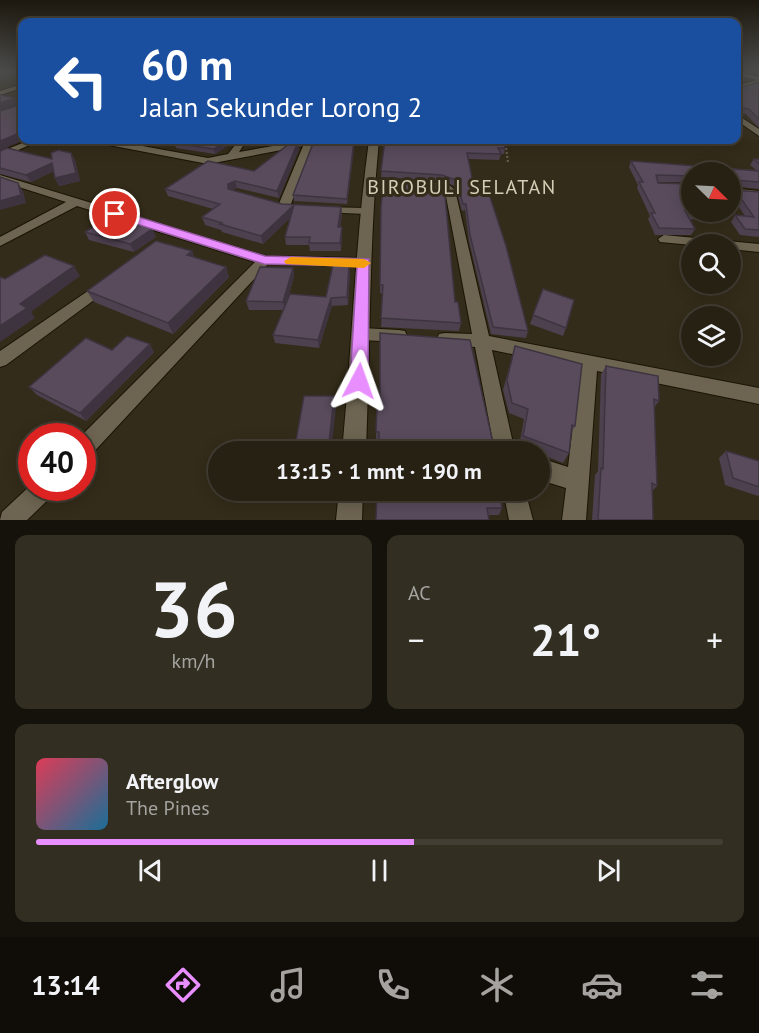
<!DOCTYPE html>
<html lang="id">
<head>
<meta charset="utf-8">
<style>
	body { margin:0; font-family:"PT Sans",sans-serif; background:#332e22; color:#f1f3f6; height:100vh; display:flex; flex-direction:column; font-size:22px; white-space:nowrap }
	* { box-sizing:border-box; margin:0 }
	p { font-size:20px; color:#a4a3a0 }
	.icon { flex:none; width:33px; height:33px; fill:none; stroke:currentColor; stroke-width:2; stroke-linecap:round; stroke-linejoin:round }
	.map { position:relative; height:520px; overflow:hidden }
	.panel { display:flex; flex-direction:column; gap:15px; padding:15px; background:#15120b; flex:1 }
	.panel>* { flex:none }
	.hud { position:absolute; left:18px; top:18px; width:723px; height:126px; border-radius:12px; box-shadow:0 3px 15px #0003,0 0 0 2px #433e34; background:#1a4fa0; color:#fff; overflow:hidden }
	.needle { width:39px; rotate:114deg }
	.buttons { position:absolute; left:681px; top:162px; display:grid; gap:12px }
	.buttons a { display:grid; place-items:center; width:60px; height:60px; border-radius:50%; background:#272114; box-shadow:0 3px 15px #0003,0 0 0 2px #433e34; font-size:30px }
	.speed { position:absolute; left:18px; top:423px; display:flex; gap:12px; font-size:30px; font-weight:700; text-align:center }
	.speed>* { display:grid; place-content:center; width:78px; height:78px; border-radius:50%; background:#272114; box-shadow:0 3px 15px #0003,0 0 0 2px #433e34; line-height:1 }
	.speed .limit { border:9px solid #d22; background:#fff; color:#111 }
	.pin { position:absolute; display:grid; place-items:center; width:51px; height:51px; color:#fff; margin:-26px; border:3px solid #fff; border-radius:50%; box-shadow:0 2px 6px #0007 }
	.me { position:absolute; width:66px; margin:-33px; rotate:4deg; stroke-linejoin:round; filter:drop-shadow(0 0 4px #0008) }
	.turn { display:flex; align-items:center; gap:21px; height:126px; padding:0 24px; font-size:27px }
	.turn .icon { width:78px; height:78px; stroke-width:2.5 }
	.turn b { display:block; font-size:42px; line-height:51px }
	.big { font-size:45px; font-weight:600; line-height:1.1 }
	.panel .widget { flex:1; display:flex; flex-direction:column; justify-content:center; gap:9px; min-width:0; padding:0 21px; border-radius:12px; background:#332e22 }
	.panel .dial { align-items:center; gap:0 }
	.dial b { font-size:78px; line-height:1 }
	.song { display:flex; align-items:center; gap:18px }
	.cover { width:72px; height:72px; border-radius:9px; background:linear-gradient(135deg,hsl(350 70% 55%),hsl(200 70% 35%)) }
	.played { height:6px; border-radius:3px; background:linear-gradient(90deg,#e98efe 55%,#433e34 55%) }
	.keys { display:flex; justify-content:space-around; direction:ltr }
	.heat { display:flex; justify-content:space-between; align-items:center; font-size:33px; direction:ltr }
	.panel .tiles { flex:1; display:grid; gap:15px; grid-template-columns:1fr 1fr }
	.widget:last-child { grid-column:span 2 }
	.trip { position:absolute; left:208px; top:441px; width:342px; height:60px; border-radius:30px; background:#272114; box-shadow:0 3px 15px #0003,0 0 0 2px #433e34; font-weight:600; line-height:60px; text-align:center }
	.tabs { display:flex; height:96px; justify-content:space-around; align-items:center; background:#100d08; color:#a4a3a0 }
	.tabs .icon { width:42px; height:42px }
	.tabs .on { color:#e98efe }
	.tabs b { font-size:27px; color:#f1f3f6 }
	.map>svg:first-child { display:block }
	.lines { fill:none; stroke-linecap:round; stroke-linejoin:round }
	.minor-casing { stroke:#1b1404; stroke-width:2 }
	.tertiary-casing { stroke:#1b1404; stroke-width:2 }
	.path { stroke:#6a6353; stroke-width:2; stroke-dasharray:2 2; stroke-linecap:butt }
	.minor { fill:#6d6551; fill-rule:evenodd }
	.tertiary { fill:#6d6551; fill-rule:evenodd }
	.wall { fill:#4d404f }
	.shaded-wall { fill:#3e3440 }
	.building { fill:#594b5c; stroke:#3e3440; stroke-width:1.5 }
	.route { fill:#e98efe; stroke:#975ca5; stroke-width:1.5 }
	.slow { fill:#f59e0b }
	.labels { text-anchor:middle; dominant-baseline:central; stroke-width:6; stroke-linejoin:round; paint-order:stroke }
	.far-quarter-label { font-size:20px; letter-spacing:1.5px; fill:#d5ccb5; stroke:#342c1a }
</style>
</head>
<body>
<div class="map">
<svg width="759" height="520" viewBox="0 0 759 520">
	<rect width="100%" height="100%" fill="#342c1a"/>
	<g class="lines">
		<g class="minor-casing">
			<g id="minor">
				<polygon points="736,71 759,77 759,84 736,90 736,86 757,80 736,75"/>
				<polygon points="22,84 22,88 0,95 0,91"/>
				<polygon points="736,114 759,129 759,136 736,120"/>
				<polygon points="30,140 41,140 0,158 0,152"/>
				<polygon points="94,140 110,140 208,158 228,154 239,140 247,140 239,152 307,140 325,140 313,144 291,204 302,206 304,208 298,211 280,208 278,206 303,146 208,164 98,143"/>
				<polygon points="0,175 265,256 364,258 371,262 364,266 268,264 89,457 82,460 81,436 255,262 77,206 0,246 0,237 66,202 0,181"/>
				<polygon points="370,179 401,181 406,184 401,187 366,184 365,182"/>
				<polygon points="426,182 448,184 455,190 489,336 759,388 759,404 597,371 586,520 562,520 566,488 540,480 540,458 568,467 580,368 492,350 515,452 495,452 475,347 439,344 437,339 439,334 445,333 472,334 445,191 422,187 422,183"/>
				<polygon points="730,188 759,191 759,197 730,194"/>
				<polygon points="323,207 366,208 372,211 366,214 319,212 317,210 319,208"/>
				<polygon points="664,235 759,244 759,252 730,249 730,244 692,245 660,242 658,239"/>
				<polygon points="104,280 109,281 111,285 109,289 6,365 0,367 0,351"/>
				<polygon points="362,328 399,330 405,331 407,336 405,341 399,342 362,340 356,338 354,334 356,330"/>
				<polygon points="32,484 32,488 55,488 52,496 27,520 0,520 2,512"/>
				<polygon points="503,490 525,490 533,520 509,520"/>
			</g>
		</g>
		<g class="tertiary-casing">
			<g id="tertiary">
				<path d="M369,140h10c-10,103 -9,208 -13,312h-24c10,-104 13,-209 27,-312z"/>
				<polygon points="339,490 363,490 362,520 336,520"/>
			</g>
		</g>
		<polyline class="path" points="505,140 508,162"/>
		<use href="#minor" class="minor"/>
		<use href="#tertiary" class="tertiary"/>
	</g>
	<g class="wall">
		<polygon points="759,82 759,128 746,114 736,112 736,84 739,88"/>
		<polygon points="179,140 237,140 215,154 176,148 174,143"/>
		<polygon points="321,140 355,140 347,204 294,201 293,195"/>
		<polygon points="385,140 505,148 504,154 501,154 499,160 468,159 472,178 485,188 528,331 526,338 491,334 469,241 465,210 462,211 455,186 441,181 381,177"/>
		<polygon points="541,140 698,140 695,145 623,145 620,142 543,142"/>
		<polygon points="298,142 299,149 279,198 237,188 232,190 282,204 341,207 342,215 340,227 342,235 341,251 310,251 309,245 286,245 285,237 291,217 263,244 222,232 221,230 205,225 202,217 213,209 168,196 165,189 254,171"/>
		<polygon points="0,151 52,159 71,153 75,160 80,181 59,186 55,178 54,171 31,182 0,174"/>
		<polygon points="754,159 759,159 759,189 732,186 730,188 730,172 692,172 692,182 658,182 658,183 719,215 715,221 689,219 695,229 691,235 655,235 648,219 650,216 637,188 638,185 629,167 631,161 756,170 750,165"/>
		<polygon points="735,190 759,192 759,237 740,235 731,222 735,215 745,216 731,196"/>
		<polygon points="381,207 455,302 461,323 459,331 381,327 383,294 380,293"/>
		<polygon points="152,229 156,237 134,252 89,240 85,232"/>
		<polygon points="192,251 194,257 226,267 229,277 173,334 94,302 87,291"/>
		<polygon points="349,265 350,272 348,305 332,306 319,348 275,343 273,335 283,310 249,310 246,301 293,268 294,276 287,301 326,297"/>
		<polygon points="543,289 566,328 563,336 530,324"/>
		<polygon points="515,346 575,426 571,433 569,453 563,463 540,454 540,452 533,452 519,446 524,419 509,413 503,390"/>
		<polygon points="112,350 154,352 86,421 37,395 29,387"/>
		<polygon points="606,366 659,401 654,408 657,486 652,491 653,520 592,520 595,475 598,471 601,374"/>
		<polygon points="376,432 495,452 376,440"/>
		<polygon points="726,451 759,461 759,495 758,496 725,485 719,458"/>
		<polygon points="287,490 327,490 326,503 291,503"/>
		<polygon points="377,490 502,508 499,515 488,515"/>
	</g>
	<g class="shaded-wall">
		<polygon points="19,70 22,70 22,74 0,81 0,75"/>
		<polygon points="16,98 19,104 0,110 0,103"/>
		<polygon points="22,132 22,140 24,140 0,150 0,141"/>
		<polygon points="228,140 237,140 215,154 214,149"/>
		<polygon points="354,140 355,140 347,204 347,199"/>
		<polygon points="298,142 299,149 279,198 277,191"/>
		<polygon points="71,153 75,160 80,181 59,186 55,178"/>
		<polygon points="52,163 56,170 31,182 26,175"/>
		<polygon points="235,181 237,188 230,191 228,189 228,184"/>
		<polygon points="18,183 23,191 26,203 0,210 0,201"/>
		<polygon points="294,205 296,212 263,244 261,236"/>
		<polygon points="341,207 342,215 339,235 338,227"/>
		<polygon points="342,227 342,235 341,251 340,243"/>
		<polygon points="152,229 156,237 134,252 130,244"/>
		<polygon points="192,251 196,262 187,255"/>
		<polygon points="349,265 350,272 348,305 347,297"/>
		<polygon points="74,266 80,276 31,312 35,318 0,342 0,326 20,304"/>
		<polygon points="226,267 229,277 173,334 168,323"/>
		<polygon points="293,268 294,276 285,310 283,302"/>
		<polygon points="331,298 332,306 319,348 318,340"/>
		<polygon points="150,344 154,352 86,421 80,413"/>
		<polygon points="334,396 336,408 331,452 328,452"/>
		<polygon points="324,490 327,490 326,503 324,492"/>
	</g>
	<g class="building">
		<polygon points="0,70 19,70 0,75"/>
		<polygon points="759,82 759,119 749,109 738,107 736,106 736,84 739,88"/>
		<polygon points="0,95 16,98 0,103"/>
		<polygon points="21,98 22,99 22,111 18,113 22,114 22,132 0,141 0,111 19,105"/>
		<polygon points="179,140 228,140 214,149 174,143"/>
		<polygon points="321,140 354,140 347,199 293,195 314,141"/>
		<polygon points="385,140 503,140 505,148 498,148 501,154 467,153 472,178 483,179 485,188 487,188 506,246 528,331 493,327 470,235 466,204 463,204 456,180 442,175 381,171"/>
		<polygon points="298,142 277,191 235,181 228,184 228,189 282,204 341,207 338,227 342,227 340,243 309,243 310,237 285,237 294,205 261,236 220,224 222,223 202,217 220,204 165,189 208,161 254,171 289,144"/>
		<polygon points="7,148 52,159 51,153 58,150 71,153 76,173 55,178 52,163 26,175 0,168 0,151"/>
		<polygon points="754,159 759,159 759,164"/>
		<polygon points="631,161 759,171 759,182 734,180 732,186 730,185 730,172 692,172 692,176 656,175 658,183 692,184 692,212 717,212 719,215 685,211 695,229 659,228 651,213 655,213 639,182 643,182"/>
		<polygon points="0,177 18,183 21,195 0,201"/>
		<polygon points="384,180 444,186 455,302 458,302 461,323 381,318 383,285 380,285 381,207"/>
		<polygon points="735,190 759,192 759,230 745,229 735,215 754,217"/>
		<polygon points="110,216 152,229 130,244 85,232"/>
		<polygon points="156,241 192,251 187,255 226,267 168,323 87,291"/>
		<polygon points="45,255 74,266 20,304 27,308 0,326 0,277 5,279"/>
		<polygon points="333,265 349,265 347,297 331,298 318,340 273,335 290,294 326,297"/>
		<polygon points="260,267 293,268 283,302 246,301"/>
		<polygon points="543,289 574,300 566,328 533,315"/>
		<polygon points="380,333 470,340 495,452 379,452 379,432 376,432 377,407 380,407"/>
		<polygon points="127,336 150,344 80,413 29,387 86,338 112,350"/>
		<polygon points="515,346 582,364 575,426 572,425 569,453 523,436 528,409 512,403 507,380"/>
		<polygon points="606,366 658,376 659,401 654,399 657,486 652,483 653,520 598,520 601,468 603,469"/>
		<polygon points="304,396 334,396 328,452 294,452"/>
		<polygon points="726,451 759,461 759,487 733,478"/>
		<rect x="287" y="490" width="37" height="2"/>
		<polygon points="377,490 499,490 502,508 487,508 489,520 376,520"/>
	</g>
	<linearGradient id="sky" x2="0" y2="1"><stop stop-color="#1d180e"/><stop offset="0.49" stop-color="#4a4b49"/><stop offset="1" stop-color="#4a4b49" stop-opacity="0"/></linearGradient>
	<rect width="759" height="143" fill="url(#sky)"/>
	<polygon class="route" points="111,211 119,211 265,256 369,259 368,381 365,387 359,389 352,387 350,381 357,266 264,264 111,216"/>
	<polygon class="slow" points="291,257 364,259 371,263 364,268 286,264 284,261"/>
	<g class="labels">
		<g class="far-quarter-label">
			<text x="462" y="187">BIROBULI SELATAN</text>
		</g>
	</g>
</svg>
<div class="buttons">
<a><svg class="needle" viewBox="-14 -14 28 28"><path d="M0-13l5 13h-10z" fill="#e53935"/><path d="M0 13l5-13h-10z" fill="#a4a3a0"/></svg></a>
<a><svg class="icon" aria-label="search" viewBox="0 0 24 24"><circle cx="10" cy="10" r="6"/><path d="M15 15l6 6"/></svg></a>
<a><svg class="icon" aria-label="layers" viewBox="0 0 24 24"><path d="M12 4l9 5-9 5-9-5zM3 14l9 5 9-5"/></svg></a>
</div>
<div class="speed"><div class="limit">40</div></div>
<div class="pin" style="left:115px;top:214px;background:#d93025"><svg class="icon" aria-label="arrive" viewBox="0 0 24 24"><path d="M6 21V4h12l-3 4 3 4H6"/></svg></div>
<svg class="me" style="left:359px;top:381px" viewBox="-20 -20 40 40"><path d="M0-17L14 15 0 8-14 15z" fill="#e98efe" stroke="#fff" stroke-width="4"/></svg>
<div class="trip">13:15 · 1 mnt · 190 m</div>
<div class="hud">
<div class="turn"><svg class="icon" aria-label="left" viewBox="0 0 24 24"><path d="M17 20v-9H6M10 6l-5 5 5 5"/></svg><div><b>60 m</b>Jalan Sekunder Lorong 2</div></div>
</div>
</div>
<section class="panel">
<div class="tiles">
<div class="widget dial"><b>36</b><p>km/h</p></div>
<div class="widget"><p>AC</p>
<div class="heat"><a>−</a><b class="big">21°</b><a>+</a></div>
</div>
<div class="widget">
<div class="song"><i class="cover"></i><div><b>Afterglow</b><p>The Pines</p></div></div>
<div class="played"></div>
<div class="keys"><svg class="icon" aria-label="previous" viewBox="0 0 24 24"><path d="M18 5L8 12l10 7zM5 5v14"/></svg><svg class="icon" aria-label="pause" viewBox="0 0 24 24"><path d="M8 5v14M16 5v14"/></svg><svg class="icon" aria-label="next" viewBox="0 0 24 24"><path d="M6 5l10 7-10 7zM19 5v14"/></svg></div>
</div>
</div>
</section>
<nav class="tabs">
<b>13:14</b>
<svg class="icon on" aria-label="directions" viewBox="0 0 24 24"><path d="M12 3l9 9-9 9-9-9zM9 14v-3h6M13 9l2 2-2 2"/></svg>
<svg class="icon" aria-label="music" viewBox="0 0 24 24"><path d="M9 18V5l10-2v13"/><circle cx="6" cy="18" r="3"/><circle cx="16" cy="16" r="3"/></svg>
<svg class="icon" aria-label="phone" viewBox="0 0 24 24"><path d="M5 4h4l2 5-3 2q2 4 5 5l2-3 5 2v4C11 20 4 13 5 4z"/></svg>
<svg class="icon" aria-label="climate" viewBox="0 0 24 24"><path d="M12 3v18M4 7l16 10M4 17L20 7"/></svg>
<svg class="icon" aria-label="car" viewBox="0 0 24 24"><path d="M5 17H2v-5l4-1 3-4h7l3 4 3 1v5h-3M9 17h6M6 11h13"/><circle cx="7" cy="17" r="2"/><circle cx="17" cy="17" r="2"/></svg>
<svg class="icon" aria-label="filters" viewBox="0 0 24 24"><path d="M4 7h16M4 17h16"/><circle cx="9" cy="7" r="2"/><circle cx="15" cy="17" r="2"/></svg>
</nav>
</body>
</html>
